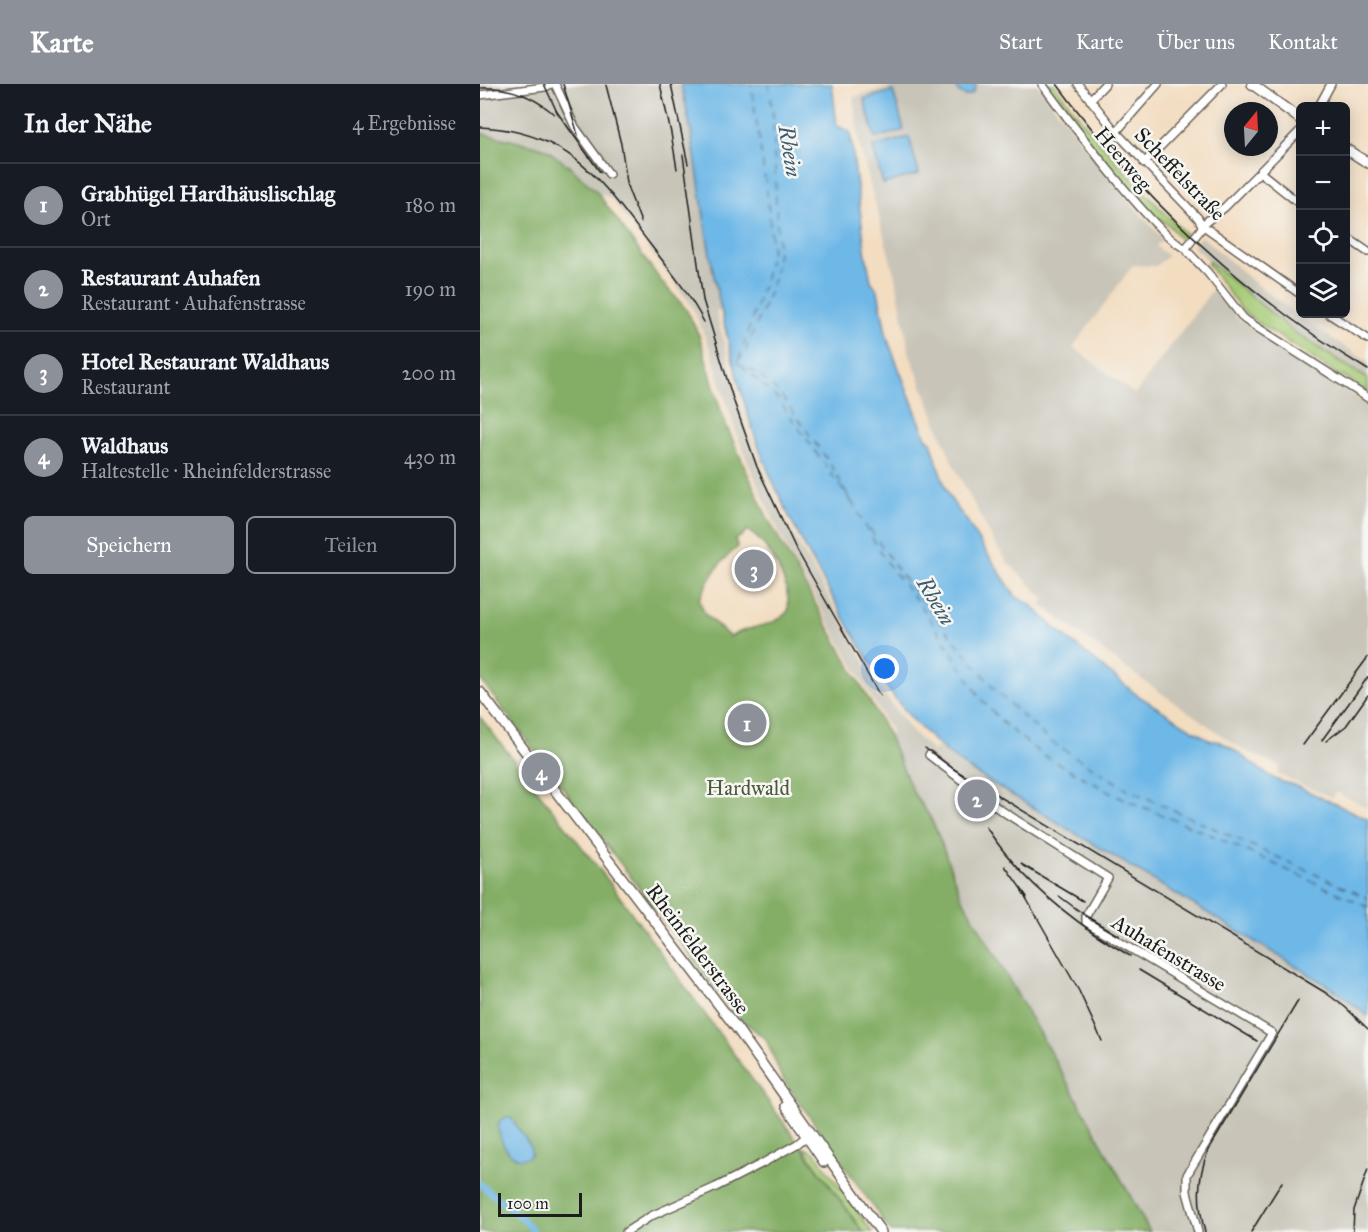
<!DOCTYPE html>
<html lang="de">
<meta charset="utf-8">
<style>
body{margin:0;font-family:"IM FELL Great Primer",serif;background:#242831;color:#f1f3f6}
.controls{position:absolute;right:18px;top:18px;display:grid;overflow:hidden;border-radius:9px;box-shadow:0 3px 15px #0003}
.controls button{width:54px;height:54px;display:grid;place-items:center;padding:0;border:0;border-bottom:2px solid #363941;background:#171b24;color:#f1f3f6;font:30px sans-serif}
.compass{position:absolute;left:744px;top:18px;width:54px;height:54px;border-radius:50%;background:#171b24;box-shadow:0 3px 15px #0003;rotate:18deg}
.scale{position:absolute;left:18px;bottom:15px;width:84px;box-sizing:border-box;padding-left:6px;border:3px solid #1c1c1c;border-top:0;font-size:16px;line-height:21px;white-space:nowrap;color:#1c1c1c;-webkit-text-stroke:4px #f6f6f2;paint-order:stroke}
.you{position:absolute;left:405px;top:585px;width:21px;height:21px;margin:-15px;border:4px solid #fff;border-radius:50%;background:#1a73e8;box-shadow:0 0 0 9px #1a73e833}
.badge{display:grid;place-items:center;width:39px;height:39px;border-radius:50%;background:#8c9099;color:#fff;font-size:20px;font-weight:700}
.pin{position:absolute;translate:-50% -50%;border:3px solid #fff;box-shadow:0 2px 6px #0006}
.list{margin:0;padding:0;list-style:none}
h2{display:flex;justify-content:space-between;align-items:center;height:78px;margin:0;padding:0 24px;font-size:26px}
h2 small{font-size:20px;font-weight:400;color:#9ea1a6}
.list li{display:grid;grid-template-columns:39px 1fr auto;gap:18px;align-items:center;box-sizing:border-box;height:84px;padding:0 24px;border-top:2px solid #363941}
.list b{display:block;font-size:22px;white-space:nowrap}
.list p{margin:0;font-size:20px;white-space:nowrap;color:#9ea1a6}
.list em{font-size:20px;font-style:normal;color:#9ea1a6}
.actions{display:flex;gap:12px;padding:18px 24px}
.actions a{flex:1;padding:14px 0;border:2px solid #8c9099;border-radius:9px;text-align:center;font-size:21px;color:#8c9099}
.actions .main{background:#8c9099;color:#fff}
.icon{flex:none;width:33px;height:33px;fill:none;stroke:currentColor;stroke-width:2;stroke-linecap:round;stroke-linejoin:round}
.map{position:relative;flex:none;width:888px;height:1148px;overflow:hidden}
header{display:flex;align-items:center;gap:36px;box-sizing:border-box;height:84px;padding:0 30px;background:#8c9099;color:#fff}
header strong{font-size:28px}
nav{display:flex;gap:33px;margin-inline-start:auto;font-size:21px}
main{display:flex}
aside{flex:1;background:#171b24}
.map>svg:first-child{display:block}
</style>
<header>
<strong>Karte</strong>
<nav><a>Start</a><a>Karte</a><a>Über uns</a><a>Kontakt</a></nav>
</header>
<main>
<aside>
<h2>In der Nähe<small>4 Ergebnisse</small></h2>
<ul class="list">
<li><span class="badge">1</span><div><b>Grabhügel Hardhäuslischlag</b><p>Ort</p></div><em>180 m</em></li>
<li><span class="badge">2</span><div><b>Restaurant Auhafen</b><p>Restaurant · Auhafenstrasse</p></div><em>190 m</em></li>
<li><span class="badge">3</span><div><b>Hotel Restaurant Waldhaus</b><p>Restaurant</p></div><em>200 m</em></li>
<li><span class="badge">4</span><div><b>Waldhaus</b><p>Haltestelle · Rheinfelderstrasse</p></div><em>430 m</em></li>
</ul>
<div class="actions"><a class="main">Speichern</a><a>Teilen</a></div>
</aside>
<div class="map">
<svg width="888" height="1148" viewBox="0 0 888 1148">
<rect width="100%" height="100%" fill="#f6f6f2"/>
<filter id="ink" filterUnits="userSpaceOnUse"><feTurbulence type="fractalNoise" baseFrequency=".0167" numOctaves="2"/><feDisplacementMap in="SourceGraphic" scale="12" xChannelSelector="R" yChannelSelector="G"/><feConvolveMatrix kernelMatrix="1 2 1 2 8 2 1 2 1" color-interpolation-filters="sRGB"/></filter>
<filter id="wash" filterUnits="userSpaceOnUse"><feTurbulence type="fractalNoise" baseFrequency=".008" numOctaves="4" result="noise"/><feDisplacementMap in="SourceGraphic" scale="24" xChannelSelector="R" yChannelSelector="G"/><feGaussianBlur stdDeviation="1.35" result="paint"/><feColorMatrix in="noise" values="0 0 0 0 0 0 0 0 0 0 0 0 0 0 0 0 0 1.4 0 .05"/><feComposite in="paint" operator="in"/></filter>
<g filter="url(#wash)">
<rect width="100%" height="100%" fill="#f3ddc1"/>
<!-- industrial -->
<path fill="#c8c4b8" d="M0,0H201L215,62L228,158L241,227L236,228L266,343L298,423L399,603L433,649L453,667L458,662L519,703L855,906L888,932V1148H670L627,1069L481,812L475,791L450,733L434,710L408,650L412,649L310,470L289,427L257,352L230,264L211,221L132,115L117,108L90,83L66,65L42,57L0,49Z
M422,0H557L639,106L683,155L676,162L688,172L676,182L653,181L593,263L655,310L735,202L757,234L888,321V724L856,708L853,714L797,690L800,682L763,666L657,592L561,521L565,515L528,479L515,460L472,378L430,271L416,197L380,63L373,13Z
M721,152L775,199L821,234L888,278V295L815,249L752,197L712,162Z"/>
<!-- green -->
<path fill="#a5ca74" stroke="#607348" stroke-width="1.5" d="M564,0H574C614,54 659,105 708,152L705,154H699L690,142L669,127L653,110L592,38Z
M729,177L815,249L888,295V310C879,304 869,292 858,291L771,234L760,224L727,179Z
M323,1063L335,1069L392,1148H383Z"/>
<!-- forest -->
<path fill="#84ae66" stroke="#506541" stroke-width="1.5" fill-rule="evenodd" d="M0,49L53,61L66,65L90,83L117,108L181,197L206,225L219,251L243,334L287,433L408,650L434,710L450,733L458,750L481,812L606,1031L670,1148H411L301,992L286,955L258,933L248,921L0,595ZM267,446C290,460 311,500 308,527C291,546 268,540 250,553L225,530L219,516C231,491 236,481 258,463L255,456L262,452Z
M0,633L127,795L383,1148H0Z"/>
<!-- water -->
<path fill="#6eb8e7" stroke="#456a82" stroke-width="1.5" d="M201,0H352L357,42L370,48L386,172L391,197L398,207L407,254L446,354L451,358C457,376 461,396 470,413C476,426 488,434 493,448L536,513L550,520L576,545L657,611L731,657C752,654 784,699 812,700L888,735V932L855,906L489,685C423,638 398,593 359,525C326,466 292,406 271,341C256,293 244,242 234,192C221,128 217,63 201,0Z
M475,0H496L495,5L492,10L485,12L478,8Z
M413,7L424,46L395,54L384,15Z
M429,53L439,90L403,100L393,63Z
M26,1033L31,1034L51,1063V1071C32,1085 16,1054 19,1038Z"/>
<g fill="none" stroke-linecap="round" stroke-linejoin="round">
<!-- canal -->
<path stroke="#6eb8e7" stroke-width="6" d="M0,1100L44,1136L54,1148"/>
<!-- ferry -->
<path stroke="#3d5a6d" stroke-width="1.5" stroke-dasharray="8 6" stroke-linecap="butt" d="M259,276L284,198L292,163L287,109L271,0
M257,278L264,271L285,220L294,195L298,168L293,32L289,0
M257,279L277,289L300,310L349,378L405,476L447,530L501,615L523,639L561,670L641,714L729,750L888,823
M262,282L298,315L375,423
M390,445L422,492L518,609L570,657L647,705L888,814"/>
</g>
</g>
<g filter="url(#ink)">
<g fill="none" stroke-linecap="round" stroke-linejoin="round">
<defs>
<path id="minor" d="M75,0L95,43L129,90
M562,0C581,26 682,160 706,164
M598,0L636,48L718,134L722,141L820,210
M0,11L65,3L71,0
M610,16L625,0
M839,22L851,0
M636,48L678,0
M664,79L742,0
M780,88L820,120
M866,153L888,168
M706,164L708,168L728,189L764,235L888,314
M706,164L721,145L722,141L745,123L820,47
M849,230L888,255
M449,671L519,725L628,794L606,832V838L792,949L707,1091V1108L718,1148
M146,1148L171,1132L236,1103L281,1080L317,1060L328,1051"/>
<path id="major" d="M772,0L820,35
M866,65L888,79
M0,608L258,946L401,1148
M306,1022L344,1078"/>
</defs>
<!-- minor casing -->
<use href="#minor" stroke="#676056" stroke-width="10"/>
<!-- major casing -->
<use href="#major" stroke="#676056" stroke-width="12"/>
<!-- minor -->
<use href="#minor" stroke="#fff" stroke-width="7"/>
<!-- major -->
<use href="#major" stroke="#fff" stroke-width="9"/>
<!-- rail -->
<path stroke="#1c1c1c" stroke-width="1.5" d="M64,0L77,28L120,88
M83,0L98,51
M180,0L191,49L197,85
M191,0L208,80
M577,0C661,114 766,212 888,286
M126,1L141,60L148,105L161,138
M0,4C28,2 53,12 74,30
M0,43C89,47 120,95 169,159C189,185 209,209 224,238
M203,71L223,216L253,315L277,383L315,463L400,612
M842,656L888,593
M846,657L866,642L888,611
M823,661L888,573
M445,664L472,684L846,909L865,923L888,945
M506,743C542,798 594,839 650,872
M541,780L603,817
M525,782L547,813
M542,807L599,907L622,957
M579,812L606,832L639,852
M659,886L777,957
M725,1148C717,1119 717,1095 728,1067L818,917
M771,1148L802,1098
M873,1148L874,1126L888,1085"/>
</g>
</g>
<g text-anchor="middle" dominant-baseline="central" stroke-width="5" stroke-linejoin="round" paint-order="stroke">
<!-- street labels -->
<g font-size="21" fill="#1c1c1c" stroke="#f6f6f2">
<text transform="translate(643 75) rotate(50)">Heerweg</text>
<text transform="translate(700 90) rotate(46)">Scheffelstraße</text>
<text transform="translate(218 865) rotate(53)">Rheinfelderstrasse</text>
<text transform="translate(689 869) rotate(31)">Auhafenstrasse</text>
</g>
<!-- park labels -->
<g font-size="21" fill="#4c593b" stroke="#f6f6f2">
<text x="268" y="704">Hardwald</text>
</g>
<!-- water labels -->
<g font-size="22" font-style="italic" fill="#3d5a6d" stroke="#f6f6f2">
<text transform="translate(310 67) rotate(81)">Rhein</text>
<text transform="translate(456 517) rotate(59)">Rhein</text>
</g>
</g>
</svg>
<div class="controls">
<button>+</button>
<button>−</button>
<button><svg class="icon" aria-label="locate" viewBox="0 0 24 24"><circle cx="12" cy="12" r="6"/><path d="M12 2v4M12 18v4M2 12h4M18 12h4"/></svg></button>
<button><svg class="icon" aria-label="layers" viewBox="0 0 24 24"><path d="M12 4l9 5-9 5-9-5zM3 14l9 5 9-5"/></svg></button>
</div>
<svg class="compass" viewBox="-18 -18 36 36"><path d="M0-13l5 13h-10z" fill="#e53935"/><path d="M0 13l5-13h-10z" fill="#9ea1a6"/></svg>
<div class="scale">100 m</div>
<div class="you"></div>
<div class="pin badge" style="left:267px;top:639px">1</div>
<div class="pin badge" style="left:497px;top:715px">2</div>
<div class="pin badge" style="left:274px;top:485px">3</div>
<div class="pin badge" style="left:61px;top:688px">4</div>
</div>
</main>
